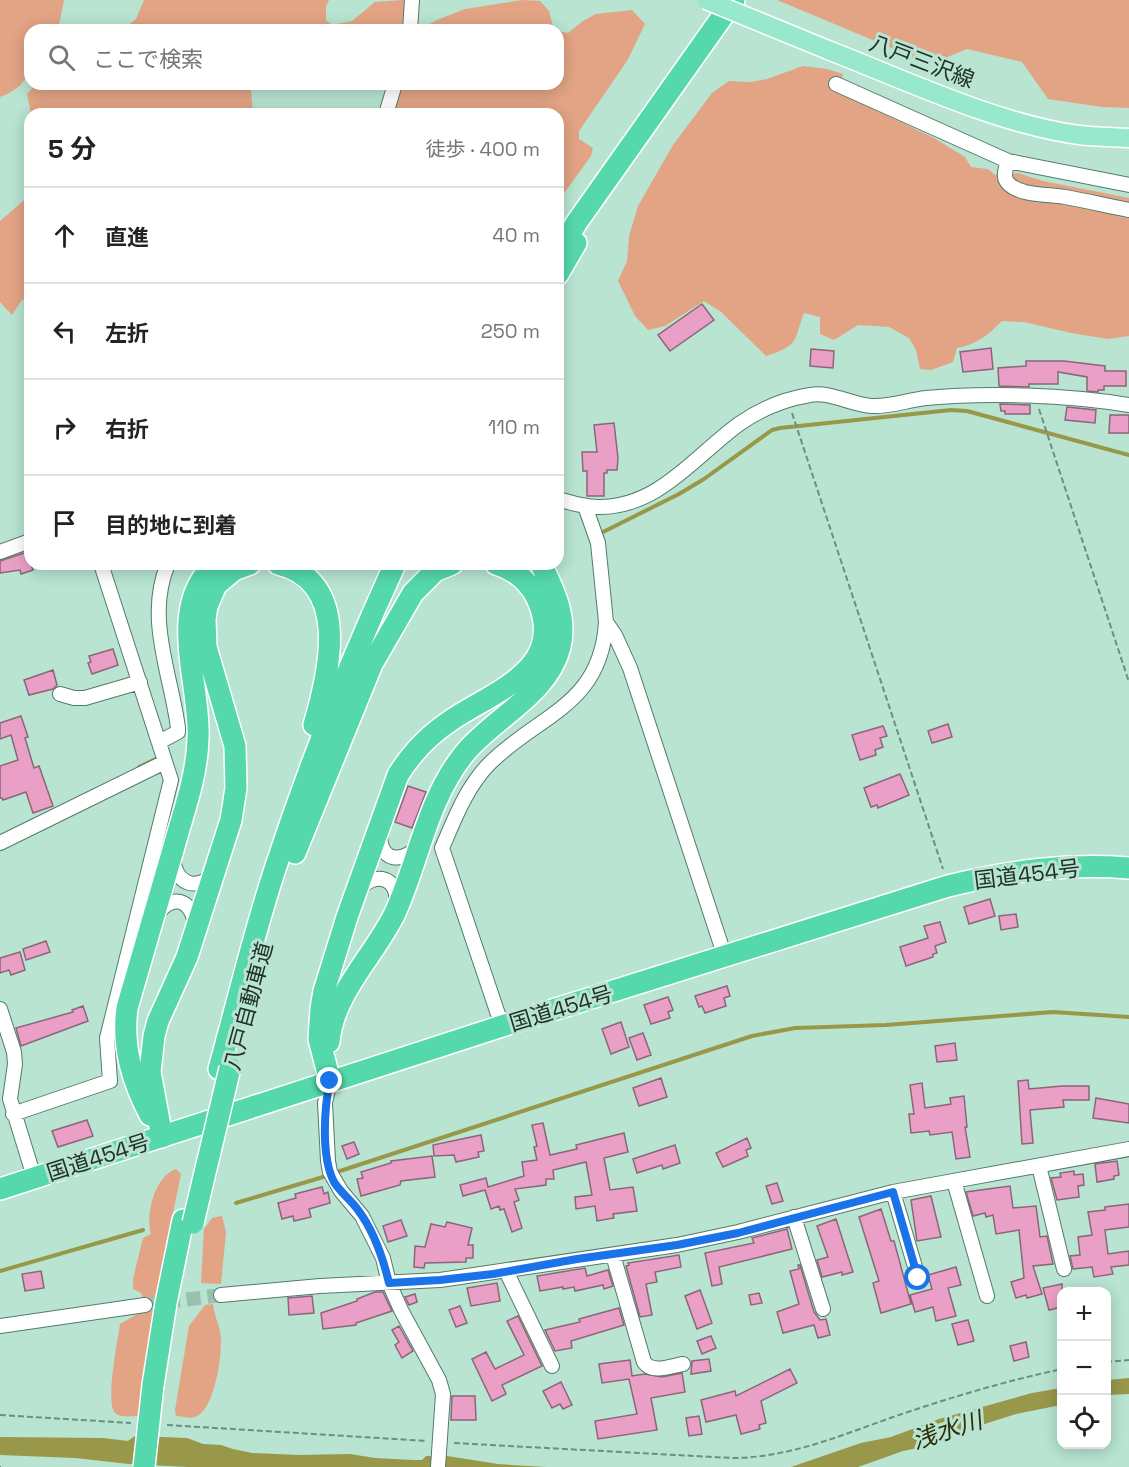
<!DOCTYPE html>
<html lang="ja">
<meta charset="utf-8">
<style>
body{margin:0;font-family:"Space Grotesk","Noto Sans JP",sans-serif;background:#f2f2f2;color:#222}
.controls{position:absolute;right:18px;bottom:18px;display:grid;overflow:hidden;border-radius:12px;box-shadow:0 3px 15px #0003}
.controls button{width:54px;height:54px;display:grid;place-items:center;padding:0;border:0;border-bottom:2px solid #e0e0e0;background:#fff;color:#222;font:30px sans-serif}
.stop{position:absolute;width:18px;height:18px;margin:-14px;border:4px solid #1a73e8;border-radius:50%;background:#fff}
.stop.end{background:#1a73e8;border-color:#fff;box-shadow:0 2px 6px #0008}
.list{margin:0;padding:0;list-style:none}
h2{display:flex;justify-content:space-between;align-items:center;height:78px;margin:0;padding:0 24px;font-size:26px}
h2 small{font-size:20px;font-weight:400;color:#767676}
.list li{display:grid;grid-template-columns:39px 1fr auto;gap:18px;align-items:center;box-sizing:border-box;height:96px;padding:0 24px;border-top:2px solid #e0e0e0}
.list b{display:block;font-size:22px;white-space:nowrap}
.list em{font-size:20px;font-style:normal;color:#767676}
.icon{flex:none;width:33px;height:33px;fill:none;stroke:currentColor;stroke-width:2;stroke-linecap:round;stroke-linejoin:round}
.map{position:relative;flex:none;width:1129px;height:1467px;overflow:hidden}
.search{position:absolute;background:#fff;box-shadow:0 3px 15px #0003;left:24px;top:24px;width:540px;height:66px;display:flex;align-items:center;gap:15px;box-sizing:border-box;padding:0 21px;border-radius:18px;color:#767676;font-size:22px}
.panel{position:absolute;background:#fff;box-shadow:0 3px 15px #0003;left:24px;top:108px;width:540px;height:462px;border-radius:18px}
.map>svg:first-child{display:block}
</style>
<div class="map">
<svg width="1129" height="1467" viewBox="0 0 1129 1467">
<rect width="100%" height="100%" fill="#b8e4d1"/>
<!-- green -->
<path fill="#e2a484" d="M0,0H64L58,30H30C30,63 36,83 0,97Z
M144,0H329L326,6V20L332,25L352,21L375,2L403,0L406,2L404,30H122L136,19Z
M522,0L540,1L549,11L554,30H419L437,20L465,9Z
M777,0H1129V108L1102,107L1048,99L1022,62L967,49L930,64Z
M632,10L645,24L627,61L579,131V139L593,148L591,156L565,192L558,193V114H393L402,84H558V31L568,33L583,21L596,14Z
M803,66L827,69L843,74L838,92L934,138L965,157L971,167L988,169L995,175L1018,173L1043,181L1129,198V336L1108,339L1071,333L1024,322L1002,321C988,335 976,345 957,348L953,362L931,370L920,369L916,350L909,338L889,327L858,325L834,340L820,334V317L804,313C793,343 799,345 766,356L720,311L704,301L665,326L648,330L635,316L618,281L627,261L629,236L638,206L673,145L712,93L729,81L751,82L767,79Z
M36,84H258L251,89L253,114H31L27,94Z
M30,195V298L22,300L12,315L0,302V221Z
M176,1169L181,1174L159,1282L138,1416C132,1416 120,1418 115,1413C105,1401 118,1340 120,1324L141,1312L144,1300L141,1293L133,1289V1279L143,1238L151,1234C145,1214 155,1176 176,1169Z
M222,1216L226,1232L221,1284L201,1283L204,1229L212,1218Z
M213,1304C214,1314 218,1322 220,1331C224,1349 215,1411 195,1417C190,1419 181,1416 176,1416L175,1410L189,1326L205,1305Z"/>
<!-- water -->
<path fill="#98974a" d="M1129,1378V1394L1107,1395V1380Z
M1061,1388V1405L1016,1414L947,1436L923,1447L903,1451L858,1467H791L861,1443L891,1437L939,1419L1032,1393Z
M135,1436L187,1438L203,1444L221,1445L233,1449L252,1453L298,1455L350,1454L375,1458L413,1460H422L426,1456H447L498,1464L546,1467H188L129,1464L75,1458L0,1455V1437L103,1438L128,1441Z"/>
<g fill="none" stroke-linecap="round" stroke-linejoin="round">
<!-- stream -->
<path stroke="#98974a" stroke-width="4" d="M599,534L679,494L704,479L772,430L780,428L951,410L967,411L1129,455
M139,767L158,758
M337,1172L752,1036L795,1028L886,1025L1053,1012L1129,1017
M236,1203L323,1177
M0,1271L143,1230"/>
</g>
<!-- building -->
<path fill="#eaa0c6" stroke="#8a6678" stroke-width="1.5" d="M702,304L714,320L670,351L658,335Z
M991,348L993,369L963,372L960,352Z
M811,349L834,351L833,368L810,366Z
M1026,361H1064L1105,366V371H1126V386H1104V390H1098V392L1087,391V377L1058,372V384H1029V387L999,386L998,368L1026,366Z
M1000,404L1030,405V414H1005V411H1001Z
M1067,407L1096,410L1095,423L1065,420Z
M1110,415H1129V433H1109Z
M614,423L618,458L617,470H607V473H604V496H587V471H583L582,452H597L594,425Z
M27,552L33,570L21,574L20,570L0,573V561Z
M113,649L118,665L92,674L88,663L91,662L89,656Z
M53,670L57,685L53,689L29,695L24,680Z
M21,716L28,737L25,738L34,768L39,766L53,806L33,813L26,792L3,800L2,798H0V766L18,760L11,735L0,739V723Z
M948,724L952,737L932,743L928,731Z
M883,726L887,736L880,738L883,747L875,750L876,755L860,760L852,735Z
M900,774L909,795L878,808L877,805L871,807L864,788Z
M408,786L426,792L412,828L395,822Z
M990,899L995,916L969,924L964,907Z
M1016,914L1018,927L1001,930L999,916Z
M940,922L946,942L935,946L937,953L933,954V957L906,966L900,947L928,938L924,926Z
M46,941L50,952L26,960L23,949Z
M20,952L25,970L11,975L9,970L0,973V958Z
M727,986L730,996L724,998L726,1006L705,1013L702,1006L699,1007L695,996Z
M668,997L673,1010L668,1012L670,1018L651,1024L644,1005Z
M83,1006L88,1021L21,1046L16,1028L73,1012L72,1010Z
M621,1022L629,1047L611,1054L602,1029Z
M643,1033L651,1055L637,1060L629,1038Z
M955,1043L957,1060L937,1062L935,1046Z
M661,1078L667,1097L639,1106L633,1088Z
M1028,1080L1029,1089L1062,1086H1089V1100H1063L1064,1107L1030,1110L1033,1143L1022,1144L1018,1081Z
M922,1083L925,1108L951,1104L950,1098L964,1096L967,1127H965L970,1157L956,1159L952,1132L930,1135L929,1131L911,1133L909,1114H914L910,1085Z
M1096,1098L1129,1104V1123L1093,1118Z
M87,1120L93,1136L58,1147L52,1131Z
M543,1123L550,1155L577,1149L576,1145L624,1133L628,1152L604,1158L610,1190L633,1187L637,1211L613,1214L614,1218L597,1221L595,1206L576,1209L575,1197L592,1195L586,1162L553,1170L554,1179H546V1185L515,1189L519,1200L514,1202L522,1228L512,1232L504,1209L500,1210L499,1206L491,1209L485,1190L463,1196L460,1185L486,1178L488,1187L524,1176L522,1162L537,1160L534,1147L537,1146L532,1125Z
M481,1135L484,1151L478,1152L479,1157L456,1162L454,1155L434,1156L433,1145Z
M747,1138L751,1148L746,1150L748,1156L723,1167L716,1153Z
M354,1142L359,1154L347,1159L342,1146Z
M675,1145L680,1163L663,1169L662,1165L637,1173L633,1159Z
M432,1156L435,1177L401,1181L400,1185L361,1196L357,1179L363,1178L361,1172L391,1163V1161Z
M1117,1161L1119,1175L1114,1176V1179L1097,1182L1095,1164Z
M1074,1171V1175L1083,1174L1084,1185L1078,1186L1079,1197L1057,1200L1051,1178L1061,1177L1060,1173Z
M777,1183L783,1201L772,1204L766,1186Z
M1010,1186L1013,1208L1036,1206L1040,1237L1047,1236L1053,1264L1033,1266L1042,1294L1027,1298L1026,1295L1016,1298L1011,1282L1024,1278L1019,1230L996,1234L993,1215L986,1217L985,1213L973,1216L966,1192Z
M322,1187L324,1194L328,1192L330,1203L309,1209L311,1217L294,1221L293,1216L282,1219L278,1203L296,1198L295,1194Z
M931,1196L941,1237L917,1241L911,1200Z
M1129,1204V1227L1105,1230L1108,1254L1129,1251V1265L1111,1267L1113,1274L1094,1277L1092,1267L1073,1269L1070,1256L1080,1255L1078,1237L1092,1235L1088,1212L1105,1210V1207Z
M881,1209L891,1241H894L911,1304L881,1313L873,1283L879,1281L859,1217Z
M836,1219L853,1272L842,1275V1272L822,1277L817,1260L828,1257L817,1226Z
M401,1220L407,1236L388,1242L383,1226Z
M447,1222L472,1228L468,1245H473V1258H466V1262L425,1263L424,1268L414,1267L415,1246L425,1247L431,1224L445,1227Z
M787,1229L792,1249L719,1267L722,1284L712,1286L705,1253L754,1243L752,1238Z
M679,1255L681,1267L655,1272L657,1282L646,1284L652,1315L640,1317L626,1266L629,1265L628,1263Z
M798,1265H800L814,1312L820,1320L826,1319L830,1335L818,1338L814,1325L783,1333L777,1312L799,1304L790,1271L799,1269Z
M956,1267L961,1285L948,1288L956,1316L936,1321L933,1307L915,1312L910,1295L932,1289L928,1275Z
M585,1268L587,1276L608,1270L613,1286L604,1289L603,1285L575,1291L574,1287L563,1289V1287L540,1291L537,1276Z
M41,1271L44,1288L25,1291L22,1274Z
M497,1283L500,1301L471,1306L467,1288Z
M1062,1284V1307L1049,1310L1043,1288Z
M700,1290L712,1323L697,1329L685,1296Z
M375,1292H383L392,1311L356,1323V1325L323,1329L321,1313L357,1301V1299Z
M759,1293L762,1303L751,1305L749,1295Z
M415,1294L417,1302L409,1305L405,1297Z
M312,1296L314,1313L289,1315L288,1298Z
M460,1306L467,1323L456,1327L449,1310Z
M619,1308L624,1325L571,1341L572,1348L555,1351L545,1330L580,1322L579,1319Z
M518,1316L542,1366L502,1385L506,1394L492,1401L472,1359L486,1352L495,1369L524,1355L507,1321Z
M968,1320L974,1341L958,1345L952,1324Z
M399,1326L413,1351L402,1358L395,1345L399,1342L392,1330Z
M711,1336L716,1348L702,1354L697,1341Z
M1026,1342L1029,1357L1014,1361L1010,1346Z
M709,1359L711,1371L691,1374L692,1361Z
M630,1360L632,1376L645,1374L662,1377L682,1373L685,1392L651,1398L657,1430L598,1439L595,1421L637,1414L629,1379L602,1383L599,1364Z
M790,1369L797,1383L761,1401L766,1423L759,1425L760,1429L741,1434L736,1415L706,1422L701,1400L735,1391L736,1396Z
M561,1382L572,1405L563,1409L560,1404L552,1408L543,1391Z
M452,1396H475L476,1420H451Z
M699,1416L702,1434L689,1436L686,1418Z"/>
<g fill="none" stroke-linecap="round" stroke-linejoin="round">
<!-- minor-tunnel -->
<path stroke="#9ac0b0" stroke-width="14" stroke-dasharray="14 7" stroke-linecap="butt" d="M145,1305L221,1295"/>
<defs>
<path id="minor" d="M410,30L412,0
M836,84L1008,161L1129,185
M386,114L395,84
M1008,161C1006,168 1002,177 1008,183C1019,196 1049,194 1065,197C1087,201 1108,206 1129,210
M558,499C571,503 584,507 598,507C658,508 695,456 739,424C759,410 785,399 810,395C830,391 852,405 872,406C890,407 908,400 926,398C988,392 1067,395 1129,405
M585,506L598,543L606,622L615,635L630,668L725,957
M0,552L30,541
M60,694L74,698H85L140,682
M159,742L178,732V728C171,674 145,617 168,564
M380,833C380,863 401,863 419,846
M0,843L165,762
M173,857C175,883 195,893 214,873
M358,891C374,870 400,877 396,905
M156,917C169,893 193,897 195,927
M0,1009L14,1052L15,1064L10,1099L34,1177
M502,1026L442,848C455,818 466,788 489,764C539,714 601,706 606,622
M330,1081L325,1103L328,1161L330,1172L341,1191L362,1216L383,1258L389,1283L401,1310L439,1380L443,1394L438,1467
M13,1114L110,1081L107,1038L171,780L101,564
M1039,1166L1064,1269
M954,1181L987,1296
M893,1192L918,1277
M794,1217L823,1309
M613,1255L644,1362C652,1374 671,1366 683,1364
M506,1271L552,1366
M221,1295L320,1286L440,1280L677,1245L738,1232L893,1192L1129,1149
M0,1326L145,1305"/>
<path id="major" d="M828,50C905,80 997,124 1079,135C1095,137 1112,137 1129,138"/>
<path id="highway" d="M558,254L577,222L734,0
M558,274L576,243
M278,564C352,581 329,674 314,725
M295,853L372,664L413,593L435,571L452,564
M329,1042C333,993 375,955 395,913C419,860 427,800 464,754C493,718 548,695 560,647C567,617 554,590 541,564
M219,1069C238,1001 254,932 276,866C310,763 350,662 395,564
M330,1081L319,1039L321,1009L324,991L347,917L398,775C412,752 430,734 453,719C495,691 565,669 539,603C532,584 516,570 496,564
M150,1115C132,1080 122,1047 127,1008C142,955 158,903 173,850C183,813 197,777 198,739C201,683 166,608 215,564
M162,1137L150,1072L154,1036L158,1021L187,957L231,820L236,788L235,746L206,647L205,619L207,606L216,585L234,570L250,564
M0,1189L502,1026L948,886C1009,871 1067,863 1129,868
M153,1385L166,1303L183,1220"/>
</defs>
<!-- minor casing -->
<use href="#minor" stroke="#527b6b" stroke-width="16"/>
<!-- major casing -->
<use href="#major" stroke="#fff" stroke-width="21"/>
<!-- highway casing -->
<use href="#highway" stroke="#fff" stroke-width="24"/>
<!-- path -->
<path stroke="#6f8e80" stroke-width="2" stroke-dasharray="6 3" stroke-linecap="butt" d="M1039,409L1129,682
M792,413L943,869
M1106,1362L1129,1360
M0,1415L131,1423
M167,1425L427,1441
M454,1443L732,1458C790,1458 844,1434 899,1415C952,1397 1006,1381 1062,1369
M0,1467H1"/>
<!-- minor -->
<use href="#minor" stroke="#fff" stroke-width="14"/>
<!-- major -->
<use href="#major" stroke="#98e8cd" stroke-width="18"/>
<!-- highway -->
<use href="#highway" stroke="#54d8ac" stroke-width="21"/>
<defs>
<path id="major-bridge" d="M706,0L828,50"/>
<path id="highway-bridge" d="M193,1223L230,1068
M144,1467L153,1385"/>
</defs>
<!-- major-bridge casing -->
<use href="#major-bridge" stroke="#fff" stroke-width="21" stroke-linecap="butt"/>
<!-- highway-bridge casing -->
<use href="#highway-bridge" stroke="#fff" stroke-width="24" stroke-linecap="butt"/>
<!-- major-bridge -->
<use href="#major-bridge" stroke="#98e8cd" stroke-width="18"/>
<!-- highway-bridge -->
<use href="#highway-bridge" stroke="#54d8ac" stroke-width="21"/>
</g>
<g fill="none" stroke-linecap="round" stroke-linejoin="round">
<!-- route -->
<path stroke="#1a73e8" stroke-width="8" d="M330,1081C324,1108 321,1157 334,1182C341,1193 351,1200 358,1210C374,1231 383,1258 389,1283L440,1280L493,1274L577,1259L677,1245L738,1233L893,1192L918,1278"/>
</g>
<g text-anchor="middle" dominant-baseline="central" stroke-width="6" stroke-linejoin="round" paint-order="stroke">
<!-- street labels -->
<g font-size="22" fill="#21322b" stroke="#b8e4d1">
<text transform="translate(922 61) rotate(21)">八戸三沢線</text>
<text transform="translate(1027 874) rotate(-7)">国道454号</text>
<text transform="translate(248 1006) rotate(-75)">八戸自動車道</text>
<text transform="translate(561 1008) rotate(-17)">国道454号</text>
<text transform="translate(98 1157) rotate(-18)">国道454号</text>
</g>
<!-- water labels -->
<g font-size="24" font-style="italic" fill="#2e2d0b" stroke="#b8e4d1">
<text transform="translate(947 1430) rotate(-18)">浅水川</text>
</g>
</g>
</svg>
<div class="controls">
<button>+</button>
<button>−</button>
<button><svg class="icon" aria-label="locate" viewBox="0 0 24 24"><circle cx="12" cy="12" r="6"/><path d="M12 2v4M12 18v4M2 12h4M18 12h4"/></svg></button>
</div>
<div class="stop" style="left:918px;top:1278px"></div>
<div class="stop end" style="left:330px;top:1081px"></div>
<div class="search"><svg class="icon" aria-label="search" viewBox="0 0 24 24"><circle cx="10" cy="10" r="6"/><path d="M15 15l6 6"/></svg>ここで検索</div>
<section class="panel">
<h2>5 分<small>徒歩 · 400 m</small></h2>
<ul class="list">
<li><svg class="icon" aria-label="ahead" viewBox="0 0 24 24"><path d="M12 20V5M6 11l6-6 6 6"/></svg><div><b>直進</b></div><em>40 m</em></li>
<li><svg class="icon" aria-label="left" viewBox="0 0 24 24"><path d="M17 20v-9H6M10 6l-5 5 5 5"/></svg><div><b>左折</b></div><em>250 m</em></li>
<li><svg class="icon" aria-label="right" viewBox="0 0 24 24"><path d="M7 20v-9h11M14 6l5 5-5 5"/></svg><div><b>右折</b></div><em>110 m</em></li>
<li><svg class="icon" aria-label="arrive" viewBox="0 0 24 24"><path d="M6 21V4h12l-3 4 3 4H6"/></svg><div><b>目的地に到着</b></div></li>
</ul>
</section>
</div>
